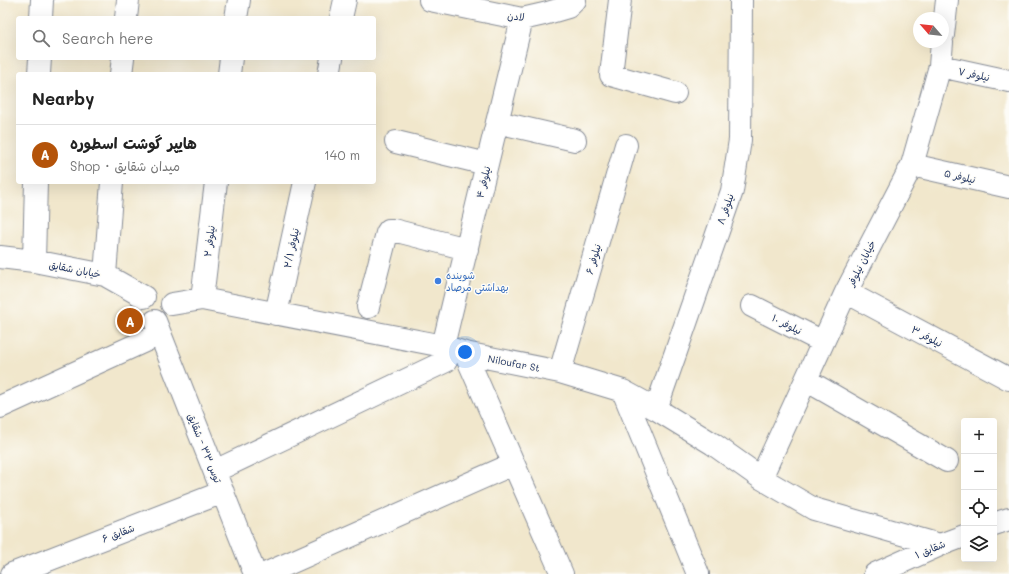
<!DOCTYPE html>
<meta charset="utf-8">
<style>
body{margin:0;font-family:Mali,"Playpen Sans Arabic",sans-serif;background:#f6f6f6;color:#222}
.controls{position:absolute;right:12px;bottom:12px;display:grid;overflow:hidden;border-radius:4px;box-shadow:0 4px 16px #0002}
.controls button{width:36px;height:36px;display:grid;place-items:center;padding:0;border:0;border-bottom:1px solid #e0e0e0;background:#fff;color:#222;font:20px sans-serif}
.compass{position:absolute;left:913px;top:12px;width:36px;height:36px;border-radius:50%;background:#fff;box-shadow:0 4px 16px #0002;rotate:298deg}
.you{position:absolute;left:465px;top:352px;width:14px;height:14px;margin:-10px;border:3px solid #fff;border-radius:50%;background:#1a73e8;box-shadow:0 0 0 6px #1a73e833}
.badge{display:grid;place-items:center;width:26px;height:26px;border-radius:50%;background:#b45309;color:#fff;font-size:13px;font-weight:700}
.pin{position:absolute;translate:-50% -50%;border:2px solid #fff;box-shadow:0 1px 4px #0006}
.list{margin:0;padding:0;list-style:none}
h2{display:flex;justify-content:space-between;align-items:center;height:52px;margin:0;padding:0 16px;font-size:17px}
h2 small{font-size:13px;font-weight:400;color:#767676}
.list li{display:grid;grid-template-columns:26px 1fr auto;gap:12px;align-items:center;box-sizing:border-box;height:60px;padding:0 16px;border-top:1px solid #e0e0e0}
.list b{display:block;font-size:15px;white-space:nowrap}
.list p{margin:0;font-size:13px;white-space:nowrap;color:#767676}
.list em{font-size:13px;font-style:normal;color:#767676}
.icon{flex:none;width:22px;height:22px;fill:none;stroke:currentColor;stroke-width:2;stroke-linecap:round;stroke-linejoin:round}
.map{position:relative;flex:none;width:1009px;height:574px;overflow:hidden}
.search{position:absolute;background:#fff;box-shadow:0 4px 16px #0002;left:16px;top:16px;width:360px;height:44px;display:flex;align-items:center;gap:10px;box-sizing:border-box;padding:0 14px;border-radius:4px;color:#767676;font-size:15px}
.panel{position:absolute;background:#fff;box-shadow:0 4px 16px #0002;left:16px;top:72px;width:360px;height:112px;border-radius:4px}
.map>svg:first-child{display:block}
</style>
<div class="map">
<svg width="1009" height="574" viewBox="0 0 1009 574">
<rect width="100%" height="100%" fill="#fdfcf7"/>
<filter id="ink" filterUnits="userSpaceOnUse"><feTurbulence type="fractalNoise" baseFrequency=".025" numOctaves="2"/><feDisplacementMap in="SourceGraphic" scale="8" xChannelSelector="R" yChannelSelector="G"/><feConvolveMatrix kernelMatrix="1 2 1 2 8 2 1 2 1" color-interpolation-filters="sRGB"/></filter>
<filter id="wash" filterUnits="userSpaceOnUse"><feTurbulence type="fractalNoise" baseFrequency=".012" numOctaves="4" result="noise"/><feDisplacementMap in="SourceGraphic" scale="16" xChannelSelector="R" yChannelSelector="G"/><feGaussianBlur stdDeviation="0.9" result="paint"/><feColorMatrix in="noise" values="0 0 0 0 0 0 0 0 0 0 0 0 0 0 0 0 0 1.4 0 .05"/><feComposite in="paint" operator="in"/></filter>
<g filter="url(#wash)">
<rect width="100%" height="100%" fill="#f1e7cc"/>
</g>
<g filter="url(#ink)">
<g fill="none" stroke-linecap="round" stroke-linejoin="round">
<defs>
<path id="minor" d="M430,0L522,19L544,14L568,7L575,0
M620,0L611,75L675,93
M41,18L42,0
M126,18L128,0
M236,18L239,0
M341,18L345,0
M943,35L947,0
M940,66L1009,81
M39,74L40,58
M121,74L123,58
M229,74L231,58
M329,74L332,58
M497,122L575,140
M396,142L487,164
M912,165L1009,187
M0,257L34,261L105,275L144,297
M34,261L36,182
M105,275L112,182
M846,292L1009,379
M202,299L216,182
M172,304L202,299L443,346L465,353L560,372L623,391L656,409L713,444L761,478L814,509L940,545
M752,306L823,342
M368,307L387,233L389,230H393L467,249
M276,314L305,182
M155,321L255,574
M443,346L522,19
M465,353L562,574
M560,372L626,145
M806,380L947,461
M623,391L698,574
M0,407L160,334
M656,409L732,191L740,140L741,0
M215,471L446,361L451,348
M761,478L846,292L912,165L940,66L942,42
M994,524L1009,519
M12,574L223,492
M265,574L513,464
M875,574L940,545L964,536"/>
</defs>
<!-- minor casing -->
<use href="#minor" stroke="#868b95" stroke-width="24"/>
<!-- minor -->
<use href="#minor" stroke="#fff" stroke-width="22"/>
</g>
</g>
<!-- markers -->
<circle fill="#3f7fe0" stroke="#fdfcf7" stroke-width="1.5" cx="438" cy="281" r="4"/>
<g text-anchor="middle" dominant-baseline="central" stroke-width="3" stroke-linejoin="round" paint-order="stroke">
<!-- street labels -->
<g font-size="10" fill="#1b2f5e" stroke="#fdfcf7">
<text transform="translate(516 16) rotate(5)">لادن</text>
<text transform="translate(974 74) rotate(12)">نیلوفر ۷</text>
<text transform="translate(960 176) rotate(13)">نیلوفر ۵</text>
<text transform="translate(483 182) rotate(-76)">نیلوفر ۴</text>
<text transform="translate(725 209) rotate(-71)">نیلوفر ۸</text>
<text transform="translate(209 241) rotate(-83)">نیلوفر ۲</text>
<text transform="translate(291 248) rotate(-78)">نیلوفر ۲/۱</text>
<text transform="translate(593 259) rotate(-74)">نیلوفر ۶</text>
<text transform="translate(861 263) rotate(-63)">خیابان نیلوفر</text>
<text transform="translate(75 269) rotate(11)">خیابان شقایق</text>
<text transform="translate(787 324) rotate(27)">نیلوفر ۱۰</text>
<text transform="translate(927 336) rotate(28)">نیلوفر ۳</text>
<text transform="translate(514 363) rotate(11)">Niloufar St</text>
<text transform="translate(205 448) rotate(68)">توس ۳۳ - شقایق</text>
<text transform="translate(118 533) rotate(-21)">شقایق ۶</text>
<text transform="translate(930 549) rotate(-23)">شقایق ۱</text>
</g>
<!-- shop labels -->
<g font-size="10" fill="#366cbe" stroke="#fdfcf7" text-anchor="start">
<text x="446" y="275">شوینده<tspan x="446" dy="12">بهداشتی مرصاد</tspan></text>
</g>
</g>
</svg>
<div class="controls">
<button>+</button>
<button>−</button>
<button><svg class="icon" aria-label="locate" viewBox="0 0 24 24"><circle cx="12" cy="12" r="6"/><path d="M12 2v4M12 18v4M2 12h4M18 12h4"/></svg></button>
<button><svg class="icon" aria-label="layers" viewBox="0 0 24 24"><path d="M12 4l9 5-9 5-9-5zM3 14l9 5 9-5"/></svg></button>
</div>
<svg class="compass" viewBox="-18 -18 36 36"><path d="M0-13l5 13h-10z" fill="#e53935"/><path d="M0 13l5-13h-10z" fill="#767676"/></svg>
<div class="you"></div>
<div class="pin badge" style="left:130px;top:321px">A</div>
<div class="search"><svg class="icon" aria-label="search" viewBox="0 0 24 24"><circle cx="10" cy="10" r="6"/><path d="M15 15l6 6"/></svg>Search here</div>
<section class="panel">
<h2>Nearby<small></small></h2>
<ul class="list">
<li><span class="badge">A</span><div><b>هایپر گوشت اسطوره</b><p>Shop · میدان شقایق</p></div><em>140 m</em></li>
</ul>
</section>
</div>
